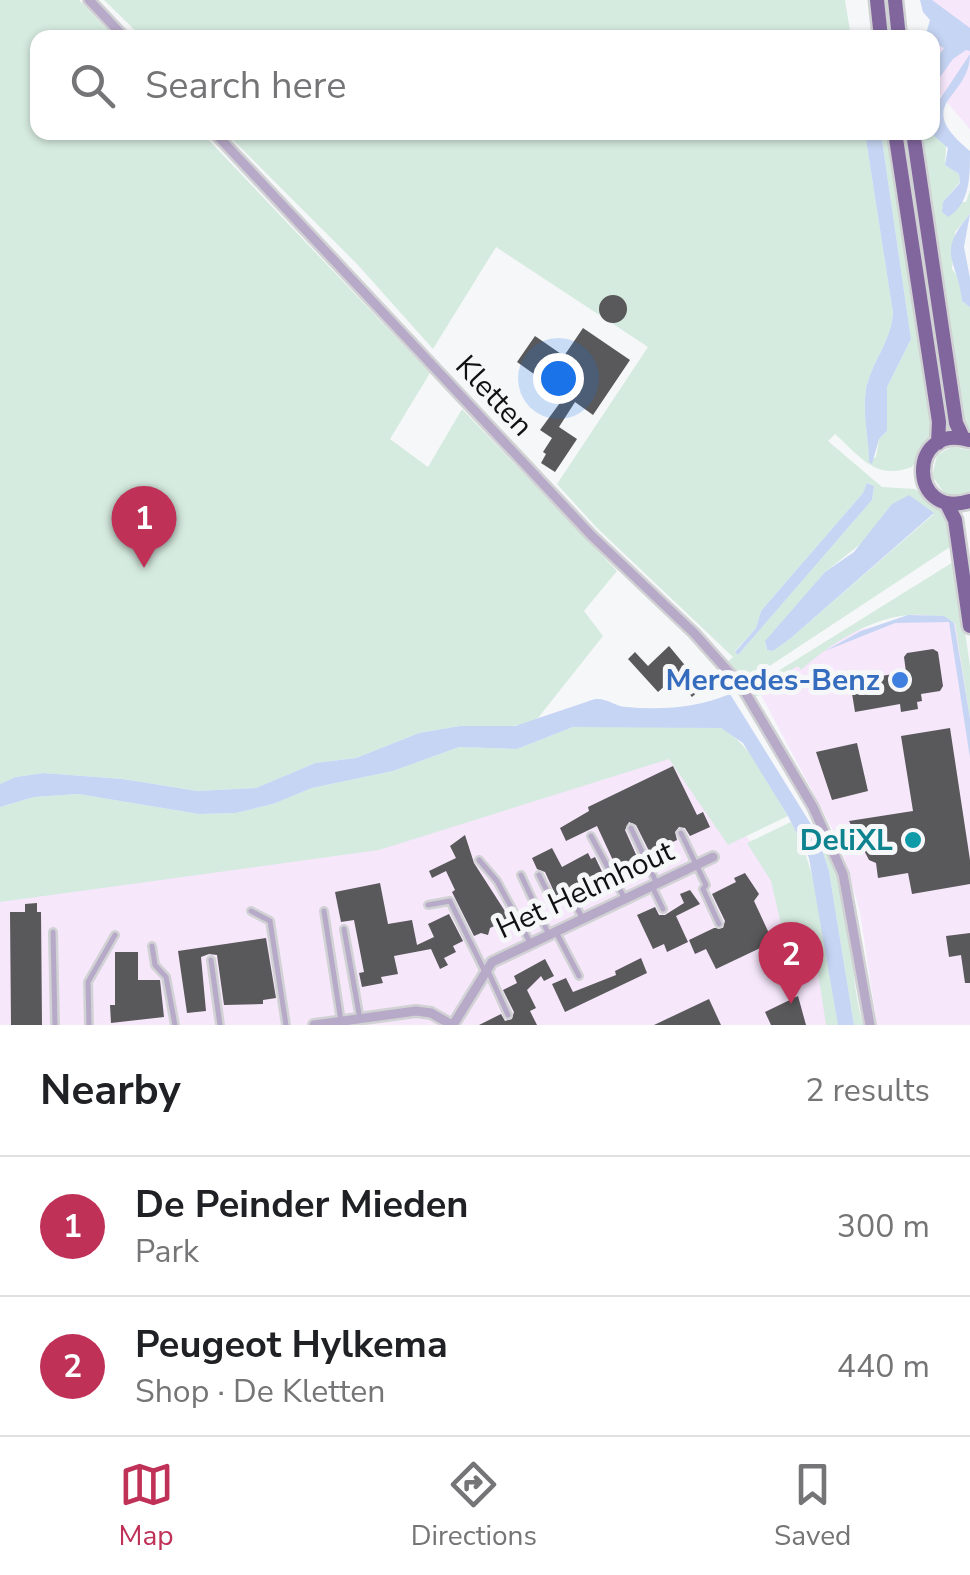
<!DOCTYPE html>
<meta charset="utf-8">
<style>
body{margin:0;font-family:"Nunito Sans",sans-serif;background:#f2f2f2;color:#202124}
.you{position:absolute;left:558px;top:378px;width:35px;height:35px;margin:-25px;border:8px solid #fff;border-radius:50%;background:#1a73e8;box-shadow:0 0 0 15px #1a73e833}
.badge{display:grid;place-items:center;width:65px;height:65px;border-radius:50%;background:#c03158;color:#fff;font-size:32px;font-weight:700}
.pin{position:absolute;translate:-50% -82px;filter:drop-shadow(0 2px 5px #0008)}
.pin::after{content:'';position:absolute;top:52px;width:35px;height:30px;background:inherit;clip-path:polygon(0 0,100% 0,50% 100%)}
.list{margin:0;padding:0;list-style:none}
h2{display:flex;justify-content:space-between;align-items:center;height:130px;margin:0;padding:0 40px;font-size:42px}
h2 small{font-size:32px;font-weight:400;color:#757577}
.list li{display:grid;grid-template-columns:65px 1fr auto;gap:30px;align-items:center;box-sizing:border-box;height:140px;padding:0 40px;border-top:2px solid #e0e0e0}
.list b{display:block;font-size:38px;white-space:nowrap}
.list p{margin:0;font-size:32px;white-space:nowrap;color:#757577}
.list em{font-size:32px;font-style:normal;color:#757577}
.icon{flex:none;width:55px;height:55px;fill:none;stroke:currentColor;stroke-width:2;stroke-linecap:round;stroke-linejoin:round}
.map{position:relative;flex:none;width:970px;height:1025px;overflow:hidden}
.search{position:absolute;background:#fff;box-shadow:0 2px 8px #0004;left:30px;right:30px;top:30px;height:110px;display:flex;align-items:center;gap:25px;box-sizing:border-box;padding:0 35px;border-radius:20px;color:#757577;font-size:38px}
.sheet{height:410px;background:#fff}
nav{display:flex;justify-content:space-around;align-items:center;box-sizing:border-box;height:140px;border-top:2px solid #e0e0e0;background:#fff;font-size:28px;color:#757577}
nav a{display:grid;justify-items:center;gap:5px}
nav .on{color:#c03158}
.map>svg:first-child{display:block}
</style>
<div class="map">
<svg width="970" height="1025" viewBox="0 0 970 1025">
<rect width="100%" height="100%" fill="#f6f7f9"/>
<!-- industrial -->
<path fill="#f6e7fb" d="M929,0H970V129L933,86Z
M957,604L970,704V1025H877L860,912L840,843L759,691L775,675L842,635Z
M676,749L781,879L824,922L841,1025H0V889Z"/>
<!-- green -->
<path fill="#d6ebe0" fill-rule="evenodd" d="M0,0H79L114,37L38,38V132L202,133L430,373L390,439L428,467L462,409L617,571L584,611L603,636L538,718L525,724L499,728L460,726L419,733L356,758L315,763L256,788L197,791L123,779L43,773L16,777L0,784Z
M104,0H845L851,37H142Z
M226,133H865L893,313C891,342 872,361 866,389C862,412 869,437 869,461L876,457L879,439L887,431V387L911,339L881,133H889L934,431L912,467C875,481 860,456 835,434L828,441L882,487L915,489L945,512L956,543L747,681H743L726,663L733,657L597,528L557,484L648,347L496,247L433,349L357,264ZM867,483L874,486L872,500L738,655L735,651L756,628L761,611L863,493ZM892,504L934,514L791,638L773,651L767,650L765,644L825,572L867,539Z
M900,133H908L952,428L945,429Z
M919,133H931L946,145L945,165L959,174L960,182L943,202H966L970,190V214L955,232L952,269L960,280L962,301L970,307V432L961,423Z
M952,447L970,450V492L954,496L944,493L932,476L937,455Z
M958,559L956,570L970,666V719L955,623C944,620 934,615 923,615C879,612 832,642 801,670L798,666L778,677L763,694L754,697L750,691L754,686Z
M639,726L721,728C753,745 769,786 788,816L728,845L669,759L379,850L0,902V807L34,797L78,794L199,814L236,813L273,804L312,788L393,771L459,747L517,749L573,727Z
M791,822C824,883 826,957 838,1025H826L812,933L785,942L771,881L747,843Z
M817,834C856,888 846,964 863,1025H854L829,871Z"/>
<!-- water -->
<path fill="#c6d5f4" d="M920,0H932L970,28V51L966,50L953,59L933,87V64L944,48L933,43L932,38L925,37L930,20L923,12Z
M970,54C970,100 910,102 970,151C970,177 970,204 948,217L942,212L943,202L960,183L959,174L945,165L948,148L932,134L934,108Z
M865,133H881L911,339L887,387V431L879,439L872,464L869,462C869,438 862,413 866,389C872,361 891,342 893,313Z
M970,214L964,247L970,278V307L962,301C958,259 935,255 970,214Z
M867,483L874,486L872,500L738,655L735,652L756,628L761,611L863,493Z
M909,495L934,513L791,638L773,651L767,650L765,641L825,572L854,552L892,504Z
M908,615L944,616L954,623L970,719V758L949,622L895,623L825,651L861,631Z
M730,694L817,834L829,871L854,1025H838L809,858L788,816L743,743L721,728L573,727L517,749L459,747L393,771L312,788L273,804L236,813L199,814L78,794L34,797L0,807V784L16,777L43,773L123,779L197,791L256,788L315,763L356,758L419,733L460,726H515L595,699C608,698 614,706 626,707C661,710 698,708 730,694Z"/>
<!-- building -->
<path fill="#59585a" d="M599 309a14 14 0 1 1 28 0a14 14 0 1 1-28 0Z
M583,328L630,360L593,415L575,402L559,427L577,439L555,472L541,463L546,454L543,452L552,438L540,430L565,396L517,362L535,336L564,356Z
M669,646L703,687L692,697L675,677L658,692L628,659L635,652L648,666Z
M933,649L938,652L943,686L940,691L921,694L922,701L917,702L918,709L901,712L900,704L855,712L850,681L906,672L904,657L907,653Z
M950,728L970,860V884L912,894L908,873L878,878L876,863L869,860L849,821L913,811L901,736Z
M857,743L868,791L832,800L816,752Z
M673,766L697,815L703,812L710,827L690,836L685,828L679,827L675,832L677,840L650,853L636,825L629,822L625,830L638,859L617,869L597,826L566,841L560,828L589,811L588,807Z
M465,835L474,863L510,919L490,928L488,935L481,933L474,936L452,892L455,890L446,871L432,878L429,871L456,858L450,846Z
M552,848L562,867L588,853L591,859L595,857L608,884L588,895L582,884L556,896L545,872L537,869L532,858Z
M745,873L759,894L754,901L773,942L716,969L706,949L695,954L689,940L714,928H723L725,921L712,894L736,882L734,878Z
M380,883L388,924L412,920L417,945L434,937L428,924L449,914L463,941L453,946L456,952L444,958L448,965L440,969L431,949L394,956L398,974L381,977L383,983L362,987L359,973L364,972L354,920L341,922L335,892Z
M690,890L700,904L676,916L688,942L667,952L664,944L653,949L637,915L655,907L659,915H665L684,903L680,894Z
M37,903V912H41L42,1025H11L10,912H25V904Z
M970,933V983H965L961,955L949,957L946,936Z
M266,938L276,998L263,1000V1004L224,1005L217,955L209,954L201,957L206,1011L187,1013L178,951Z
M115,952H138V980H160L164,1017L111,1023L110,1005H115Z
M641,958L647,973L565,1012L552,984L566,978L573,992L616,975L615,971Z
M545,959L554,976L544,981L541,976L527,990L536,1008L530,1011L537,1025H479L501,1014L505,1021L512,1019L514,1012L503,990L517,983L514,976Z
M798,996L806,1025H771L765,1012Z
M709,999L721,1025H654Z"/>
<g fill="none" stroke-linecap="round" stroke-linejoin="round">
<defs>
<path id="lane" d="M631,828L657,884
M681,833L706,885L703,889L719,924
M591,836L625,899
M479,860L497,881L531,944
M521,875L549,935
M539,875L553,903L572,899L583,919
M652,886L663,909
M428,905L450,901L485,972
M251,911L270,921L286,1025
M324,911L341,1021
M344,929L360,1019
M53,932L55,1025
M556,932L579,976
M152,946L155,965L166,977L175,1025
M211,960L220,1025
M488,971L508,1015
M89,1025L88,982L115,935"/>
<path id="street" d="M89,0L125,38
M214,132L591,535L694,633L742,687L813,807L843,874L870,1025
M314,1025L416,1011L431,1013L452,1025
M453,1025L492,962L713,857"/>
<path id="primary" d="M877,0L881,38
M895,0L899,38
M895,132L939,422L938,443
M913,132L956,423L963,438
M969,440C907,422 908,521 970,501
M947,504L955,520L970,626"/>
</defs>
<!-- lane casing -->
<use href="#lane" stroke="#d1d2d4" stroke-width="10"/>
<!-- street casing -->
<use href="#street" stroke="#d1d2d4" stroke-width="14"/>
<!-- primary casing -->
<use href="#primary" stroke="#d1d2d4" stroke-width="19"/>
<!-- lane -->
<use href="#lane" stroke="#b7a9c8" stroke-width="5"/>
<!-- street -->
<use href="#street" stroke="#b7a9c8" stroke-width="9"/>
<!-- primary -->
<use href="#primary" stroke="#81669e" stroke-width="14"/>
</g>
<!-- markers -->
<circle fill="#3f7fe0" stroke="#f6f7f9" stroke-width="4" cx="900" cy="680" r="10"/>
<circle fill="#0f9aa8" stroke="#f6f7f9" stroke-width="4" cx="913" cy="840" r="10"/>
<g text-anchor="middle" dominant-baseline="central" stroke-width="10" stroke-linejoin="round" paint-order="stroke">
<!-- street labels -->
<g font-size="30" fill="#111112" stroke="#f6f7f9">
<text transform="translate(494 396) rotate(47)">Kletten</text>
<text transform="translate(585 890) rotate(-25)">Het Helmhout</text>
</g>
<!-- shop labels -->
<g font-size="30" font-weight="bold" fill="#366cbe" stroke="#f6f7f9" text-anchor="end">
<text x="880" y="680">Mercedes-Benz</text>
</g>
<!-- culture labels -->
<g font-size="30" font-weight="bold" fill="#0d838f" stroke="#f6f7f9" text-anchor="end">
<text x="893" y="840">DeliXL</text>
</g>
</g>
</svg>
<div class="you"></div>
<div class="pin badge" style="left:144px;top:568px">1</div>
<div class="pin badge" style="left:791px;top:1004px">2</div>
<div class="search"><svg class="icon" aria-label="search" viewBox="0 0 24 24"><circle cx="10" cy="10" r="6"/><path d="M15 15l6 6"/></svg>Search here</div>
</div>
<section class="sheet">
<h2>Nearby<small>2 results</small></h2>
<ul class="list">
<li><span class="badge">1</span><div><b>De Peinder Mieden</b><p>Park</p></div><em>300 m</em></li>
<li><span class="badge">2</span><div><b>Peugeot Hylkema</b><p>Shop · De Kletten</p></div><em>440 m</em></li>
</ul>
</section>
<nav>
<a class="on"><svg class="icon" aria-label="map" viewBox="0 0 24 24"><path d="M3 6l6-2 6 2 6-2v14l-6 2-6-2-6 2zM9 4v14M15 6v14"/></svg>Map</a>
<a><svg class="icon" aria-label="directions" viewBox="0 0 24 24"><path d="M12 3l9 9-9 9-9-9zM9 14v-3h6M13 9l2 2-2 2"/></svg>Directions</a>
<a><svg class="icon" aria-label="saved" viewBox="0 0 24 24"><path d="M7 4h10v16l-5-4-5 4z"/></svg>Saved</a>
</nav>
